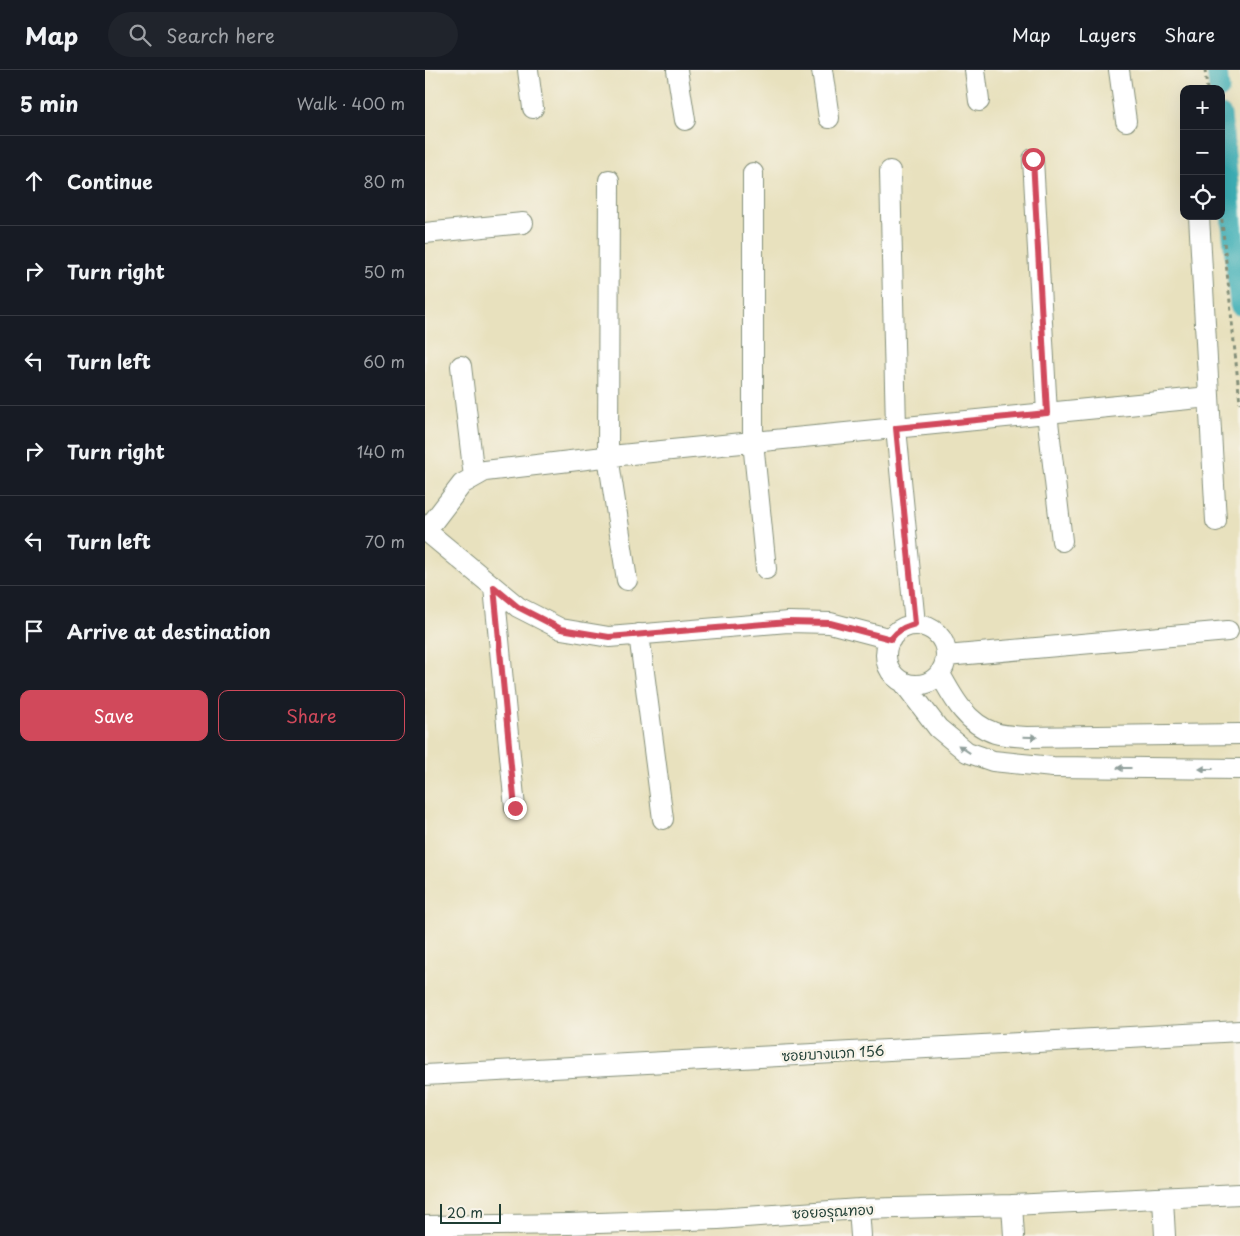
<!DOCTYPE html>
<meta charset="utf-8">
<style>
body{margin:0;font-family:"Playpen Sans","Playpen Sans Thai",sans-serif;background:#20242c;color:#f1f3f6}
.controls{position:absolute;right:15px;top:15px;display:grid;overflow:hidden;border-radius:10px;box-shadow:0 5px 20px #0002}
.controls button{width:45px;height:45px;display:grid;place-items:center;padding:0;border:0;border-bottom:1px solid #363941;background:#171b24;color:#f1f3f6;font:25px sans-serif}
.scale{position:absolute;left:15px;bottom:12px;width:61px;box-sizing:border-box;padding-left:5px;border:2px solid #1f3d34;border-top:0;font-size:14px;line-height:18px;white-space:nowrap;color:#1f3d34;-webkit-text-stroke:4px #f7f3e8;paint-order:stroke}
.stop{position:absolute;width:15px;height:15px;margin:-11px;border:4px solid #d1495b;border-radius:50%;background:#fff}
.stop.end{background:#d1495b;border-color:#fff;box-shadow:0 1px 5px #0008}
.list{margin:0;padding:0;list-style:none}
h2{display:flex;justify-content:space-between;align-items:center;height:65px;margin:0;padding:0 20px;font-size:21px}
h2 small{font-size:16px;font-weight:400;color:#9ea1a6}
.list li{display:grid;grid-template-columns:32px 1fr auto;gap:15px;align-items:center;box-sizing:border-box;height:90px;padding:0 20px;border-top:1px solid #363941}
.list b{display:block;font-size:19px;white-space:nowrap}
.list em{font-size:16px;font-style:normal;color:#9ea1a6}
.actions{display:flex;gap:10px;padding:15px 20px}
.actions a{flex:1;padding:11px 0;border:1px solid #d1495b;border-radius:10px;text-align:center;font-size:18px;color:#d1495b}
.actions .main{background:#d1495b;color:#fff}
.icon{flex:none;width:28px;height:28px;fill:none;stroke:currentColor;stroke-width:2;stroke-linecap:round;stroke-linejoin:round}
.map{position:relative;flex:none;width:815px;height:1166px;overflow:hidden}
header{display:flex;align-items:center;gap:30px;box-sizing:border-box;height:70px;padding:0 25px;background:#171b24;border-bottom:1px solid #363941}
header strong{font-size:24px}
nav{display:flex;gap:28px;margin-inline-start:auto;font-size:18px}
.search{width:350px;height:45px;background:#20242c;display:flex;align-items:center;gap:12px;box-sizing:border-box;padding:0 18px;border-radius:28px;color:#9ea1a6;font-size:19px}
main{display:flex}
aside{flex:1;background:#171b24}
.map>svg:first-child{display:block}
</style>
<header>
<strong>Map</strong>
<div class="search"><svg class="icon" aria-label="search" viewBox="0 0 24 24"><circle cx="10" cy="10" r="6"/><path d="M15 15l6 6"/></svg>Search here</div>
<nav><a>Map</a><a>Layers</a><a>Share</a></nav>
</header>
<main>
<aside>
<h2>5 min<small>Walk · 400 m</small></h2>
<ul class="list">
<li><svg class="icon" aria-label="ahead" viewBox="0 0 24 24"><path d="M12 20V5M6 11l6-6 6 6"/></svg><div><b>Continue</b></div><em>80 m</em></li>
<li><svg class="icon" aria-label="right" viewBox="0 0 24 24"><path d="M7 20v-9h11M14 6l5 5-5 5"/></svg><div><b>Turn right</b></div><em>50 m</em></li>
<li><svg class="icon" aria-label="left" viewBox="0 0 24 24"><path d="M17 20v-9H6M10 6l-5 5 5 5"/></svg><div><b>Turn left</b></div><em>60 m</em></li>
<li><svg class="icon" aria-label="right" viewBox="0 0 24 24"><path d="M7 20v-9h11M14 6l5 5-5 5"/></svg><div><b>Turn right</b></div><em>140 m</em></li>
<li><svg class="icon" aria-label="left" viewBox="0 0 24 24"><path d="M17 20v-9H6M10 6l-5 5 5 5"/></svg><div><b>Turn left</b></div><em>70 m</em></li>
<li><svg class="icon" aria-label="arrive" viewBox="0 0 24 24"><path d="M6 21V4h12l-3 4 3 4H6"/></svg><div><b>Arrive at destination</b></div></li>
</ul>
<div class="actions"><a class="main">Save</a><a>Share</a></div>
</aside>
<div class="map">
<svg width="815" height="1166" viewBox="0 0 815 1166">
<rect width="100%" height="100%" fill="#f7f3e8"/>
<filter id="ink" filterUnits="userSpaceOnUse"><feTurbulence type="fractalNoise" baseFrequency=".02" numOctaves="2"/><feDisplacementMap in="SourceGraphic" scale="10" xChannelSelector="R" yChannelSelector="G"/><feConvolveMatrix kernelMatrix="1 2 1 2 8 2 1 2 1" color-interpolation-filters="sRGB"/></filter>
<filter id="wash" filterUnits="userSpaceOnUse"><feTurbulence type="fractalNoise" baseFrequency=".0096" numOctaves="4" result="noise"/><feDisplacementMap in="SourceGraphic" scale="20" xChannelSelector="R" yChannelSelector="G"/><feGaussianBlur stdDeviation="1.12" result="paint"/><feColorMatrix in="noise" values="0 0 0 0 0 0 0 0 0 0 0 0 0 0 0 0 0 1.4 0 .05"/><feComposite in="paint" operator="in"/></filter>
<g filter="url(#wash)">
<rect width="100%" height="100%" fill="#e8e1be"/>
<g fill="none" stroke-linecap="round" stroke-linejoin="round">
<!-- canal -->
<path stroke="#3eafb6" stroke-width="21" d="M792,0L794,19
M796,45L815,235"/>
</g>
</g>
<g filter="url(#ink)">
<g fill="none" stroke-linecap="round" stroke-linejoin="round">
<defs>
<path id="minor" d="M103,0L108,38
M252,0L260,50
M397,0L404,48
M550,0L554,31
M694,0L701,51
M608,89L622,343L637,471
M465,101L471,358L490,554
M328,103V372L341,499
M184,110L183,386L202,510
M774,146L791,451
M0,163L98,153
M36,296L49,407
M0,460L93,537L136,559L184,567L363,552L405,553L466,569
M1,461L37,414L60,401L196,385L784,327
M69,517L90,738
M461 585a30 30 0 1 1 60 0a30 30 0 1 1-60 0Z
M214,564L238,749
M521,586L803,561
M515,604C528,628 542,654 570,663C580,666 591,666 601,667L815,664
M478,612L513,658L542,682L568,691L628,697L815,699
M0,1005L815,961
M738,1129L740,1166
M587,1135L589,1166
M434,1139L436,1166
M0,1156L144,1154L293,1149L434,1139L587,1135L815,1124"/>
</defs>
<!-- minor casing -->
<use href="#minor" stroke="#848f79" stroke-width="22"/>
<!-- path -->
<path stroke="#848f79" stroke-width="3" stroke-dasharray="4 4" stroke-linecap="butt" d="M780,0L782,19
M796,141L815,333"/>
<!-- minor -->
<use href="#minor" stroke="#fff" stroke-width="20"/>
</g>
<!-- one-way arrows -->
<defs><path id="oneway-solid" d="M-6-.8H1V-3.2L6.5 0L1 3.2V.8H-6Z" transform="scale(1.25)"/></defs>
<g fill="#8f9e9a">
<use href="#oneway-solid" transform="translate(605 667) rotate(2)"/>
<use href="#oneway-solid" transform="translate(539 679) rotate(-146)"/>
<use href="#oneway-solid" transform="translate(699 698) rotate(-180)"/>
<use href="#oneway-solid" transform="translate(781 699) rotate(-180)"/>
</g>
</g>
<g fill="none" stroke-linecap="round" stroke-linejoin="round" filter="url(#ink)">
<!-- route -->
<path stroke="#d1495b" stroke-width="6" d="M90,738L69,517L93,537L136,559L184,567L363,552L405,553L466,569C473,560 479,557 490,554L471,358L622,343L608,89"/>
</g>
<g text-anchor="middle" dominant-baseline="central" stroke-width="5" stroke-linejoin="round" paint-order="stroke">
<!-- street labels -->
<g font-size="14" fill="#1f3d34" stroke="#f7f3e8">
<text transform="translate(408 983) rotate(-3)">ซอยบางแวก 156</text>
<text transform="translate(408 1141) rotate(-3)">ซอยอรุณทอง</text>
</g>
</g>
</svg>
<div class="controls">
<button>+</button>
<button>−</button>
<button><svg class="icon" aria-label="locate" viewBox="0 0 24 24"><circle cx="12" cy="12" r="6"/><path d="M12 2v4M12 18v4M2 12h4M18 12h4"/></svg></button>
</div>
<div class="scale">20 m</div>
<div class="stop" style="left:608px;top:89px"></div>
<div class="stop end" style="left:90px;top:738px"></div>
</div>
</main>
